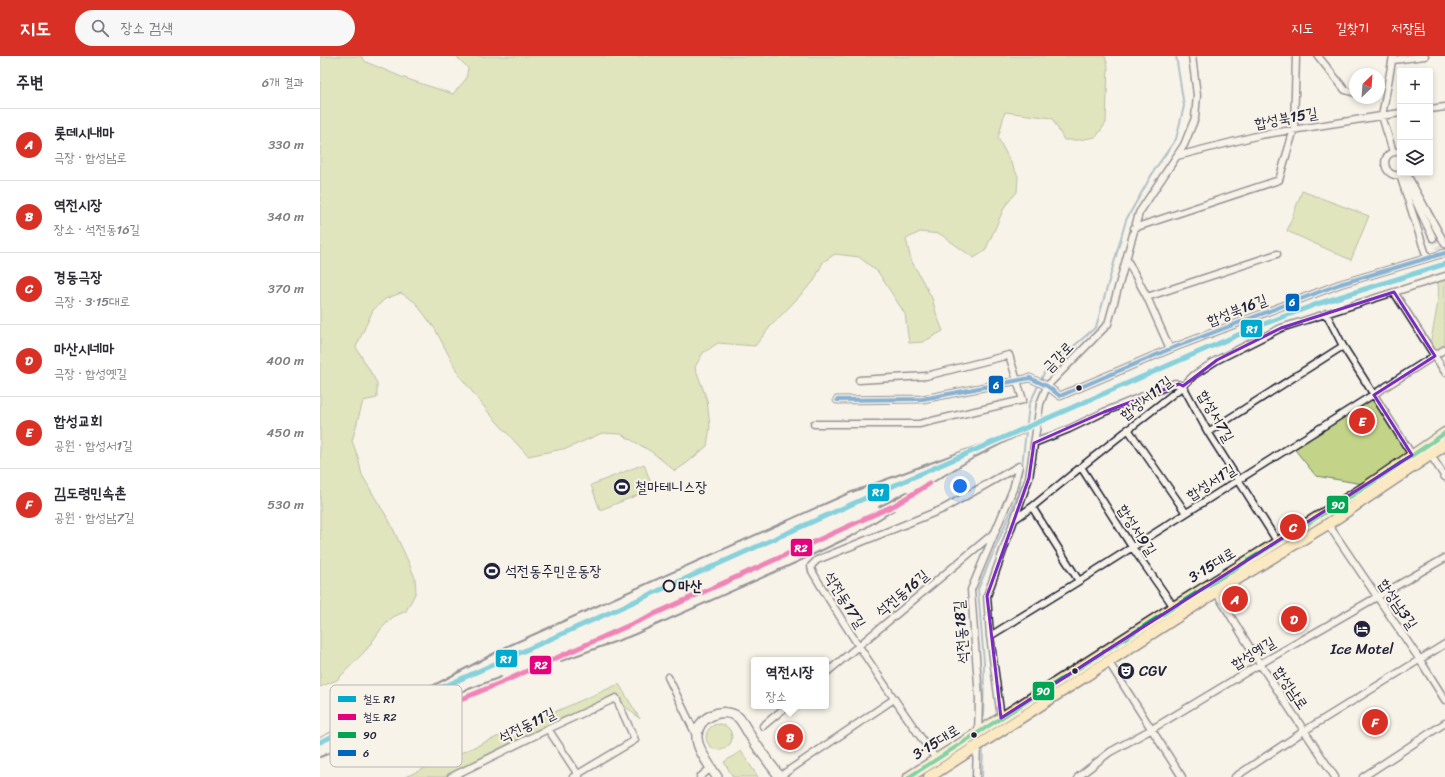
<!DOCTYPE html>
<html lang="ko">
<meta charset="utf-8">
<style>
body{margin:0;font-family:Sriracha,"Poor Story",sans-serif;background:#f7f7f7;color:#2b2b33}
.controls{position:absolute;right:12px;top:12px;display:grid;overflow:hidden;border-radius:4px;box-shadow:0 2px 6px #0003}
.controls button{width:36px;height:36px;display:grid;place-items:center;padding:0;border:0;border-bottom:1px solid #e1e1e2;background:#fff;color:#2b2b33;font:20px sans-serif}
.compass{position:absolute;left:1029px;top:12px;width:36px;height:36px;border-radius:50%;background:#fff;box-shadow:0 2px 6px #0003;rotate:25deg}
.you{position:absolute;left:640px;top:430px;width:14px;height:14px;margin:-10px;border:3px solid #fff;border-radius:50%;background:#1a73e8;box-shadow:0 0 0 6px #1a73e833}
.badge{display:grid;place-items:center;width:26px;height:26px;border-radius:50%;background:#d93025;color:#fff;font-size:13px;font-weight:700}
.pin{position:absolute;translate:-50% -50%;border:2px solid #fff;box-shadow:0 1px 4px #0006}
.popup{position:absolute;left:431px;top:601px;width:78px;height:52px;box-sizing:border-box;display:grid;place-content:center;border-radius:4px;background:#fff;filter:drop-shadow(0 1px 3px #0005);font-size:13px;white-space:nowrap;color:#7c7c81}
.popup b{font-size:15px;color:#2b2b33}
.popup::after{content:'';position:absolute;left:50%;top:100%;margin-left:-8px;border:8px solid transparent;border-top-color:#fff}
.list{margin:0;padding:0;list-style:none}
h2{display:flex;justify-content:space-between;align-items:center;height:52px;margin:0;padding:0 16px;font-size:17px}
h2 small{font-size:13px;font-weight:400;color:#7c7c81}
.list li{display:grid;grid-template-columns:26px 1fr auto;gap:12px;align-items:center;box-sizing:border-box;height:72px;padding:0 16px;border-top:1px solid #e1e1e2}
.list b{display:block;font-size:15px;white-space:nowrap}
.list p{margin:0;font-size:13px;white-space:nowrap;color:#7c7c81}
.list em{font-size:13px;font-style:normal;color:#7c7c81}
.icon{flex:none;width:22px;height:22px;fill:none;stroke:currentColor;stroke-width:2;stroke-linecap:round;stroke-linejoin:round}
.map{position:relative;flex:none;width:1125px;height:721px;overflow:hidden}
header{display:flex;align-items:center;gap:24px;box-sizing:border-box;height:56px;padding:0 20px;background:#d93025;color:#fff}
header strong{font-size:19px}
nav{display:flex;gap:22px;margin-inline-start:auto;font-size:14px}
.search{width:280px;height:36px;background:#f7f7f7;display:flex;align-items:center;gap:10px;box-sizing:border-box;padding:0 14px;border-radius:22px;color:#7c7c81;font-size:15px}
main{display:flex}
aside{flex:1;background:#fff}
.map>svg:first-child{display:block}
</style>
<header>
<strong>지도</strong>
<div class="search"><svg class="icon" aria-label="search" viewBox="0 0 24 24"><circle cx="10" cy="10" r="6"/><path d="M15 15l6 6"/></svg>장소 검색</div>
<nav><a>지도</a><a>길찾기</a><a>저장됨</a></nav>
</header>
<main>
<aside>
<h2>주변<small>6개 결과</small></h2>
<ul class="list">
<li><span class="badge">A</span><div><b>롯데시내마</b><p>극장 · 합성남로</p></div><em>330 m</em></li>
<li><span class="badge">B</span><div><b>역전시장</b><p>장소 · 석전동16길</p></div><em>340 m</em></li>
<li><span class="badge">C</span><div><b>경동극장</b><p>극장 · 3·15대로</p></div><em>370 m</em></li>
<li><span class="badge">D</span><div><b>마산시네마</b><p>극장 · 합성옛길</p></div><em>400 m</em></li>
<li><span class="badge">E</span><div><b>합성교회</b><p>공원 · 합성서1길</p></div><em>450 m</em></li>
<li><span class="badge">F</span><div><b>김도령민속촌</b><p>공원 · 합성남7길</p></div><em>530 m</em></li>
</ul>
</aside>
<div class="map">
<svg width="1125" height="721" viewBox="0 0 1125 721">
<rect width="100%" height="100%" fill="#f7f3e8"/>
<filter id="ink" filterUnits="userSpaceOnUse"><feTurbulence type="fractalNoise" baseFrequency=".025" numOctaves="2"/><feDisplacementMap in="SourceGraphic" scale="8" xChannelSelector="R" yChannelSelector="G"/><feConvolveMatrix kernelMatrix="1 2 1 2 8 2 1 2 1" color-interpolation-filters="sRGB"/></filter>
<g filter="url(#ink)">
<!-- green -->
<path fill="#c3d489" stroke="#727b62" d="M2,0H41L46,6L84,22L133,38L146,23L148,12L136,0H785L788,10L786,67L776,81L759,84H744L732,62L685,56L678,82L698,120L697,136L685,150L665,195L654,202L620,178L600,176L586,183L591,204L612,242L617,260L623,275L603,286L589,287L585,258L558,216L539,201L515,198L503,206L494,225L450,271L435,290L398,287L383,297L375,311L387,344L390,371L387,390L367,407L355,415L332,396L301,378L282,377L248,392L208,400L169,357L139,319L115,273L95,246L81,237L65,243L53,254L36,291L57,327V342L43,345L32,385L38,401L42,419L57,445L69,464L88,505L95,522L96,536L86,555L73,561L61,573L47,593L17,624L0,631V2Z
M982,135L1049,160L1031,204L967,175Z
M1125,220V293L1115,300L1107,288L1111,284C1113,271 1122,235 1117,225Z
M1054,339L1092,399L1049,429L996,420L972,390Z
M324,408L333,433L280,454L271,429Z
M299,628L320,663L294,641L124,721H85Z
M386 681a13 13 0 1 1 26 0a13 13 0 1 1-26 0Z
M421,695L438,721H413L404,706Z"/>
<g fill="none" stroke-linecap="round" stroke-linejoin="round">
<!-- stream -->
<path stroke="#5e86a2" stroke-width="2" d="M663,670L664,606L658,533L699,436L709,349L725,315L776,271L806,164L835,113L856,83L864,50L856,0
M662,721L663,690"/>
<!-- street-tunnel -->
<path stroke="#ccc9c5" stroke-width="6" stroke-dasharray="6 3" stroke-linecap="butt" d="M1113,182L1125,204"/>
<defs>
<path id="street" d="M998,0L1025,34L1035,37
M1073,0L1062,60L1073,96
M1073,4L1105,0
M1110,53L1125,51
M1080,96C1057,93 1063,126 1083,118
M857,100L940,79L1080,57
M1086,117L1125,188
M1080,119L1107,202
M1084,121L1113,182
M814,172L959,124L974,73L976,0
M807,204L827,241L850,293
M1074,236L1125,316
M827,241L957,198
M1006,257L1023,290L1092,399
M517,344L603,343L710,322L727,330L740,340L850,293L1020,228L1125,197
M494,368H599L703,344L689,299L606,320L539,324
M808,373L866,457
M888,376L1023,290
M714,387L749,373L784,356L855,327L863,330L888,376L957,485
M1110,398L1125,421
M761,411L812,491L854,551
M712,451L759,525
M695,463L712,451L761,411L863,330L874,319L897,304L961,272L1125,220
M1008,468L1100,604L1125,644
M896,536L940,608L1015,721
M670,580L759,525L1125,293
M788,605L862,721
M506,617L674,477
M348,621L377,681
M681,662L670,580L667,540L709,422L720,348L727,330L788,268L819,157L864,89L875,62L877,39L872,0
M443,670L467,650
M228,673L259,720
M658,679L659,642L651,534L693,433L699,410
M616,703C573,642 530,580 492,515L491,510L497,504L623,453L699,410
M131,721L228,673L296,642L315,684L253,721
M380,721L391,712
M459,721L574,643
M656,721L657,688
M758,721L790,696L832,673L940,608L1125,502
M915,721L984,675L1125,588
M1043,721L1125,667"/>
<path id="secondary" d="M397,721C390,710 376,692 377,680C377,661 403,650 418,661C423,666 427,675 431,681C440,695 450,708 460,721"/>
<path id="primary" d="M589,721L854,551L1049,429L1125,377
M609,721L896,536L1008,468L1125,389"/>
</defs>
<!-- street casing -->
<use href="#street" stroke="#22223b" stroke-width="9"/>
<!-- secondary casing -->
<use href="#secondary" stroke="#22223b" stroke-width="12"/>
<!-- primary casing -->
<use href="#primary" stroke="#22223b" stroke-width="13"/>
<!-- street -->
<use href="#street" stroke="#f7f3e8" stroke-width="6"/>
<!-- secondary -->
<use href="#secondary" stroke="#f7f3e8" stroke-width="9"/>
<!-- primary -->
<use href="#primary" stroke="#fcde96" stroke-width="10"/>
<!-- rail -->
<path stroke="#22223b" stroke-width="2" d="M559,451L587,436
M241,605L311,580L475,507L534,479L574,454
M31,677L181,621
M17,679L67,654L188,590L529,437L692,377
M0,682L21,672
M0,701L185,625L559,457L575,449L655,401L705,376"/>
<defs>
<path id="bus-1" d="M589,721L854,551L1049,429L1125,377"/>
<path id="bus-2" d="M517,344L603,343L710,322L727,330L740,340L850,293L1020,228L1125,197"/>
</defs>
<!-- bus-1 casing -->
<use href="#bus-1" stroke="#f7f3e8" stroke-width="7"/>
<!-- bus-2 casing -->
<use href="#bus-2" stroke="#f7f3e8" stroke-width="7"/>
<!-- bus-1 -->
<use href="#bus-1" stroke="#00a651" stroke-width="4"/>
<!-- bus-2 -->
<use href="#bus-2" stroke="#0065bd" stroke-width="4"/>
<defs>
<path id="rail-1" d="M0,686L550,440L936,271L997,248L1125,208"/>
<path id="rail-2" d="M89,665L185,625L461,501L575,449L609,428"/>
</defs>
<!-- rail-1 casing -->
<use href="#rail-1" stroke="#f7f3e8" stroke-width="8"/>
<!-- rail-2 casing -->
<use href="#rail-2" stroke="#f7f3e8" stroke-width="8"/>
<!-- rail-1 -->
<use href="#rail-1" stroke="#00a9ce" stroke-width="5"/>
<!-- rail-2 -->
<use href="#rail-2" stroke="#e5007d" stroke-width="5"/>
</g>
</g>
<!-- marked area -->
<path d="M0 0H1125V721H0ZM1074,236L1115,300L1054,339L1092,399L681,662L667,540L709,422L714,387L784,356L859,328L863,330L897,304L961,272Z" fill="#f7f3e8" fill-opacity=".55" fill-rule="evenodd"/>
<path fill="none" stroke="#7b2cbf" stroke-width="3" stroke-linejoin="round" d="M1074,236L1115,300L1054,339L1092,399L681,662L667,540L709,422L714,387L784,356L859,328L863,330L897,304L961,272Z"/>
<!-- icons -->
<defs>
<symbol id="stadium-disc" viewBox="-11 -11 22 22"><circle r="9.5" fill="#22223b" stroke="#f7f3e8"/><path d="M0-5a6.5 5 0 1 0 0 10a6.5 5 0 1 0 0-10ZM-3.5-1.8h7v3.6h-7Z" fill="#fff"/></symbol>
<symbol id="hotel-disc" viewBox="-11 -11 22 22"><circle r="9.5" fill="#22223b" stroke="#f7f3e8"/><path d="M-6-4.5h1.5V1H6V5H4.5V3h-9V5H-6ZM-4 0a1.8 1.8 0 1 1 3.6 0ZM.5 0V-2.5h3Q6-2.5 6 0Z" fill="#fff"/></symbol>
<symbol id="theatre-disc" viewBox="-11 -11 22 22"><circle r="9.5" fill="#22223b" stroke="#f7f3e8"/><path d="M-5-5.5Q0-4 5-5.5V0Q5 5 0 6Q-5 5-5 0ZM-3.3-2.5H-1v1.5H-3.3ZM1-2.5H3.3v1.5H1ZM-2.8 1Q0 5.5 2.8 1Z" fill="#fff"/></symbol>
</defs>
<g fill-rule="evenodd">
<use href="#stadium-disc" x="292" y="421" width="20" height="20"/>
<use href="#stadium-disc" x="162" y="505" width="20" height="20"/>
<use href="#hotel-disc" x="1032" y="563" width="20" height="20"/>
<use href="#theatre-disc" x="796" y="605" width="20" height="20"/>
</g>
<!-- markers -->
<g fill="#22223b" stroke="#f7f3e8" stroke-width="1.5">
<circle cx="759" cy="332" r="3.5"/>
<circle cx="755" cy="615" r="3.5"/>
<circle cx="654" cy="679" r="3.5"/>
</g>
<circle fill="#f7f3e8" stroke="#22223b" stroke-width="2" cx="349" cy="530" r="5.5"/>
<g text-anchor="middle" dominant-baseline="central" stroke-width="4" stroke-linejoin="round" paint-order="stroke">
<!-- street labels -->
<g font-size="15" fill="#22223b" stroke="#f7f3e8">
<text transform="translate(966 62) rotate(-10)">합성북15길</text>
<text transform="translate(917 254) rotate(-21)">합성북16길</text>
<text transform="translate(738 301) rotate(-46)">금강로</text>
<text transform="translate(826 342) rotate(-38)">합성서11길</text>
<text transform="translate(896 360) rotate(60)">합성서7길</text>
<text transform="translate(891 426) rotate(-32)">합성서1길</text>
<text transform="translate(817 474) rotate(57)">합성서9길</text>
<text transform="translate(892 509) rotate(-32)">3·15대로</text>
<text transform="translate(582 537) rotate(-40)">석전동16길</text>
<text transform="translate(525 544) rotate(58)">석전동17길</text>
<text transform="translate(1078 548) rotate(56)">합성남3길</text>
<text transform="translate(641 576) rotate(-94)">석전동18길</text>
<text transform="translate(933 597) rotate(-31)">합성옛길</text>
<text transform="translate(971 632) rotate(56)">합성남로</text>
<text transform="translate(207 669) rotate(-26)">석전동11길</text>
<text transform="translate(616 686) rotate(-32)">3·15대로</text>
</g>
<!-- poi labels -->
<g font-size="15" fill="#22223b" stroke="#f7f3e8" text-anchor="start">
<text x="315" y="431">철마테니스장</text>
<text x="185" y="515">석전동주민운동장</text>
<text x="1042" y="593" text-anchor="middle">Ice Motel</text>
<text x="819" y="615">CGV</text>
</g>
<!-- stop labels -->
<g font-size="15" font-weight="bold" fill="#22223b" stroke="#f7f3e8" text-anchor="start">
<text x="358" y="530">마산</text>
</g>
</g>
<!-- legend -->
<rect x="10" y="629" width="132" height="82" rx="6" fill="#f7f3e8" stroke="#b7b4b4" stroke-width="1"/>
<rect x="18" y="640" width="18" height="6" fill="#00a9ce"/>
<rect x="18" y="658" width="18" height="6" fill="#e5007d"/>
<rect x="18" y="676" width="18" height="6" fill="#00a651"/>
<rect x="18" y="694" width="18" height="6" fill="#0065bd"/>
<g font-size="11" fill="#22223b">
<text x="43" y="647">철도 R1</text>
<text x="43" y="665">철도 R2</text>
<text x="43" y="683">90</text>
<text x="43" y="701">6</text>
</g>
<g stroke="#f7f3e8" stroke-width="1.5">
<rect x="965" y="237" width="15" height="19" rx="4" fill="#0065bd"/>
<rect x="920" y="263" width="23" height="19" rx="4" fill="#00a9ce"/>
<rect x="668" y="319" width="16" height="19" rx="4" fill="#0065bd"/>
<rect x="547" y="427" width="23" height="19" rx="4" fill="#00a9ce"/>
<rect x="1006" y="439" width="23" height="19" rx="4" fill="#00a651"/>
<rect x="470" y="482" width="23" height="19" rx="4" fill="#e5007d"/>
<rect x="175" y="593" width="23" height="19" rx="4" fill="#00a9ce"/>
<rect x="209" y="599" width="23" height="20" rx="4" fill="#e5007d"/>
<rect x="712" y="625" width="23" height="20" rx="4" fill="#00a651"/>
</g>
<g font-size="11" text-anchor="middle" font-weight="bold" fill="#fff">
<text x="972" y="250">6</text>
<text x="932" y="277">R1</text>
<text x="676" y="333">6</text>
<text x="558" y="440">R1</text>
<text x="1018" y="453">90</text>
<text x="481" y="496">R2</text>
<text x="186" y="607">R1</text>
<text x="221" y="613">R2</text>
<text x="723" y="639">90</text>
</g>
</svg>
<div class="controls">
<button>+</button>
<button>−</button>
<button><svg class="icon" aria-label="layers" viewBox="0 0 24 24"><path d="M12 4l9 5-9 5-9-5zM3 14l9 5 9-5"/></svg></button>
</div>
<svg class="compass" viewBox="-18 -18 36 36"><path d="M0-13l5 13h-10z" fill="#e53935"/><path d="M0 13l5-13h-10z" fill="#7c7c81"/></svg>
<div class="you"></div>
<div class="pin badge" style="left:915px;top:543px">A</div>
<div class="pin badge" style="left:470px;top:681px">B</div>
<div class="popup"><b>역전시장</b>장소</div>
<div class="pin badge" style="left:973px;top:471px">C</div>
<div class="pin badge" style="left:974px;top:563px">D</div>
<div class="pin badge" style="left:1042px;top:365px">E</div>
<div class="pin badge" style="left:1055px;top:666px">F</div>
</div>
</main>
